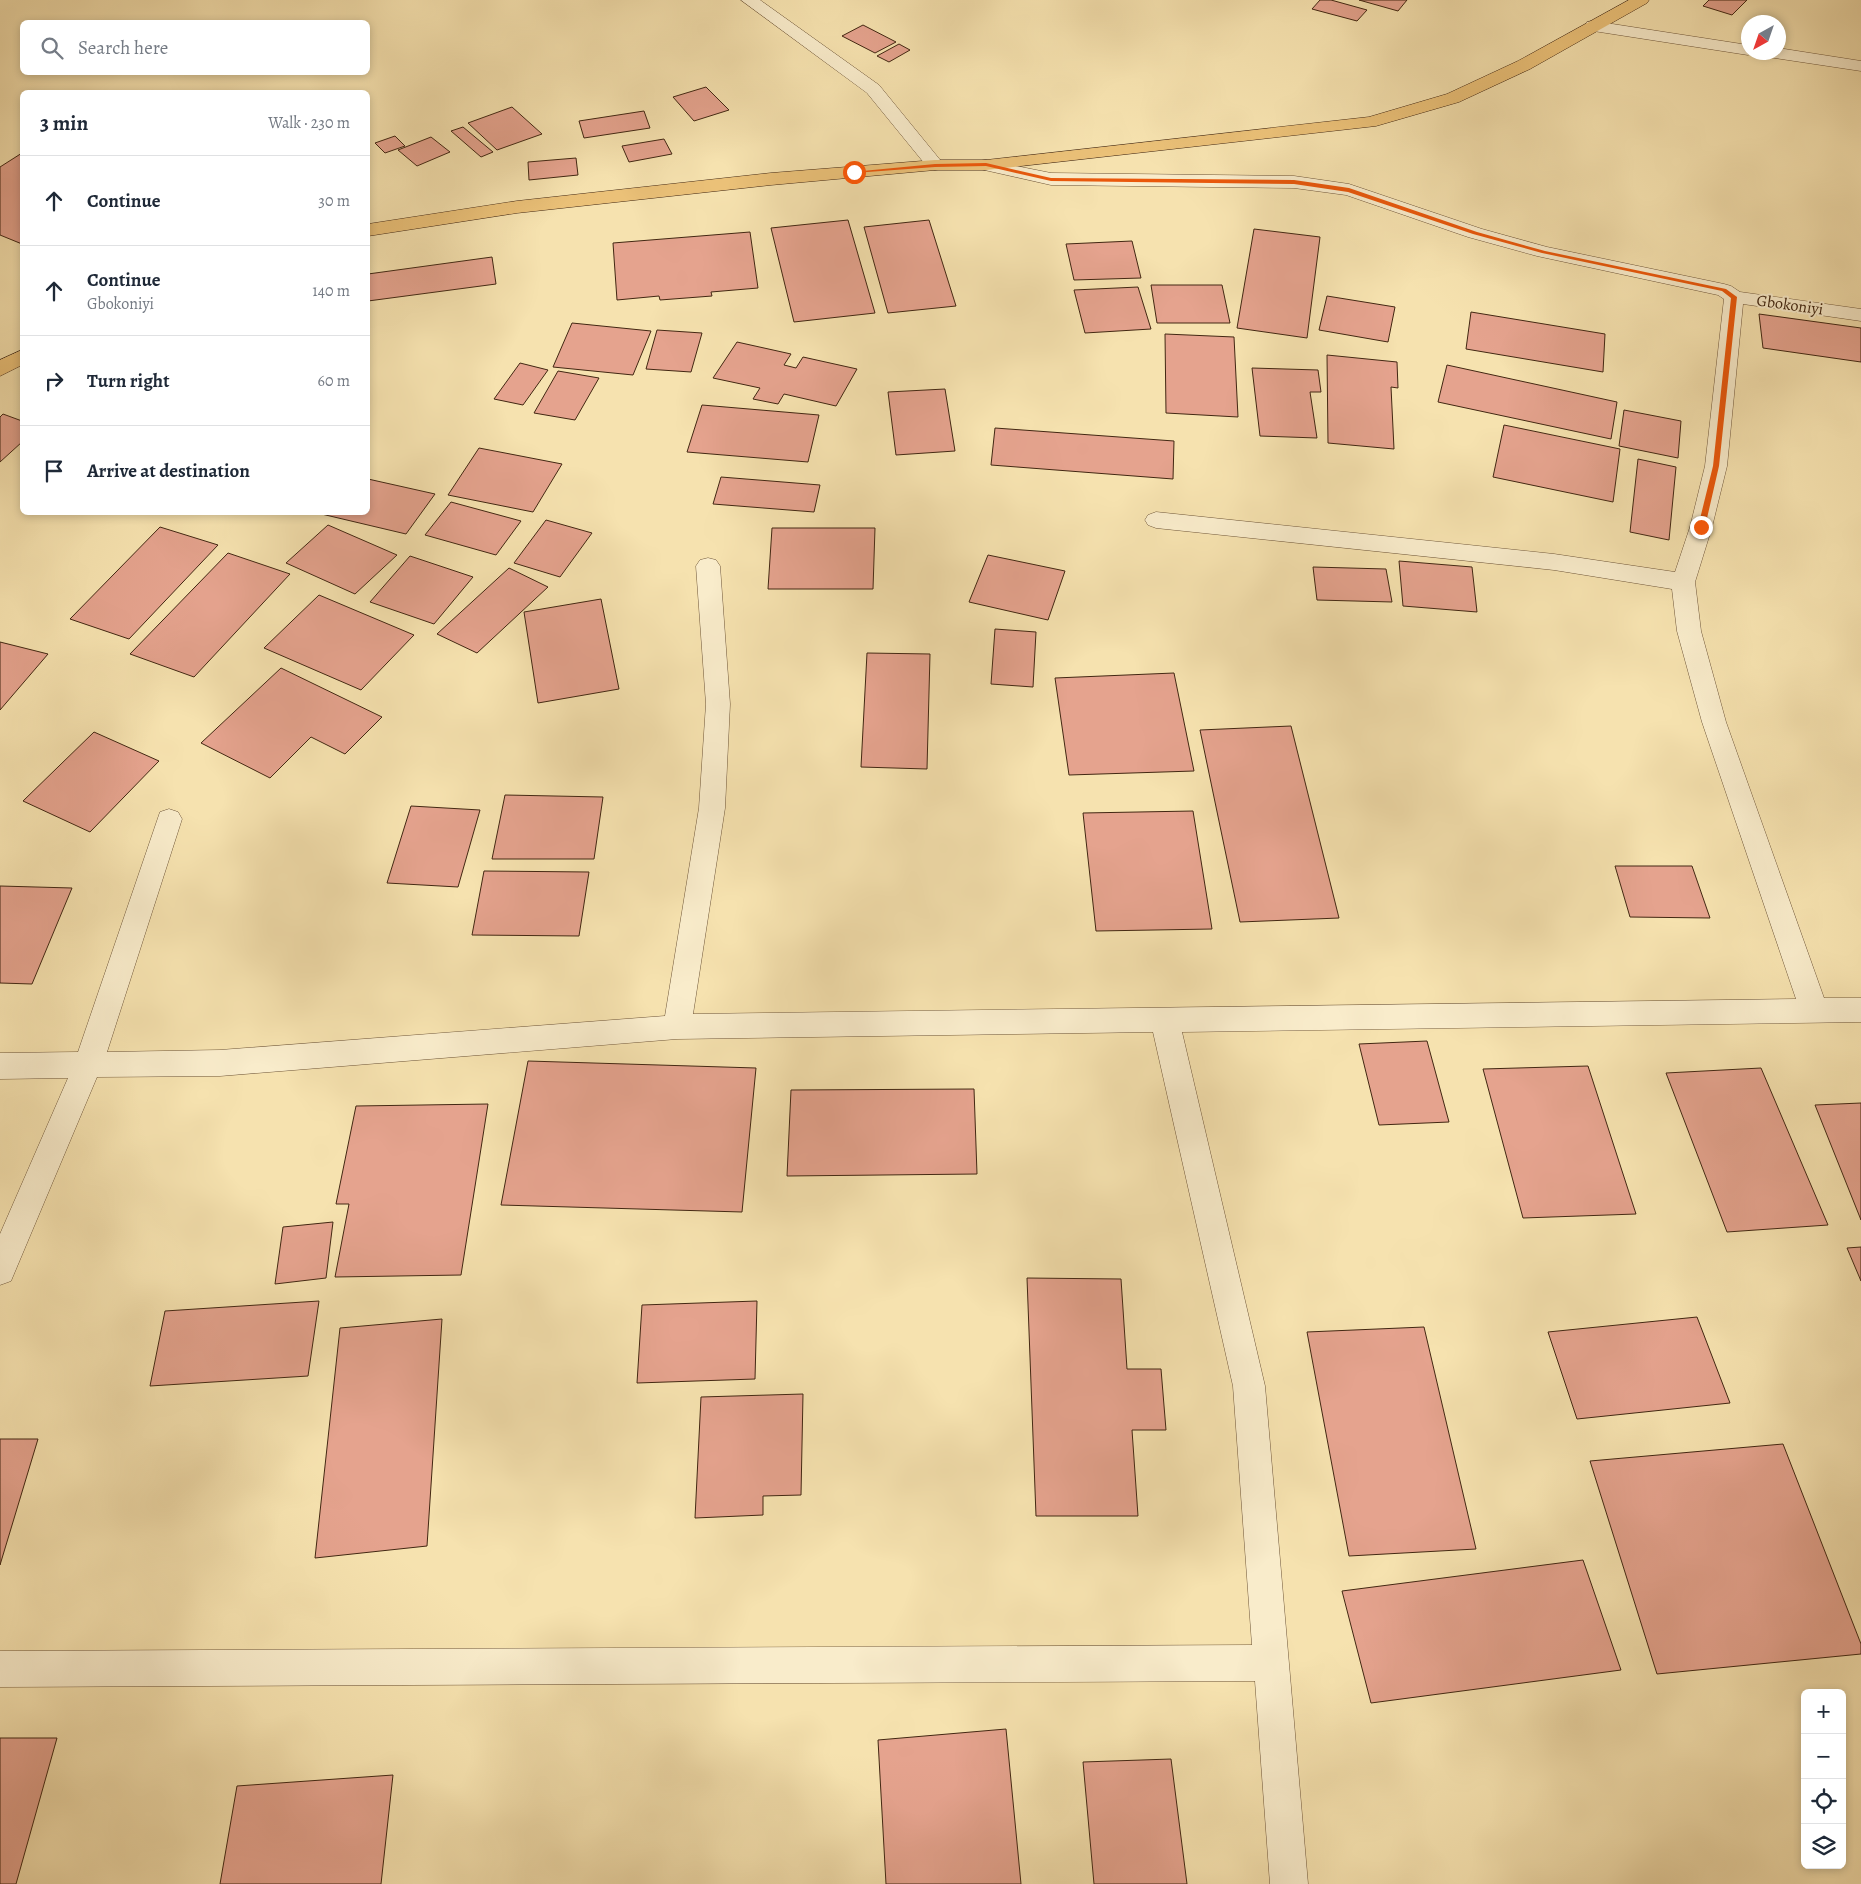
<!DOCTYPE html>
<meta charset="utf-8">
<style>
body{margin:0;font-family:Alegreya,serif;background:#f6f6f7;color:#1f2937}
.controls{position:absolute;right:15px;bottom:15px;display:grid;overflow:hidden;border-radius:8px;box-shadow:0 2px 8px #0003}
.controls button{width:45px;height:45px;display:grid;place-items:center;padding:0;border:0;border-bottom:1px solid #e0e1e3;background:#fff;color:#1f2937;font:25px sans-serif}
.compass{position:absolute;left:1741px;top:15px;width:45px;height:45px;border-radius:50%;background:#fff;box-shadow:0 2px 8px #0003;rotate:220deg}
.stop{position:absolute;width:15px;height:15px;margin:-11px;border:4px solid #ea580c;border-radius:50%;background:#fff}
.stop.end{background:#ea580c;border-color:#fff;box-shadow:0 1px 5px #0008}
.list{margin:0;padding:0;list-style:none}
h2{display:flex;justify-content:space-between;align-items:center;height:65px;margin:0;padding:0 20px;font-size:21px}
h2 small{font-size:16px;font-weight:400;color:#747a83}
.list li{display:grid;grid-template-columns:32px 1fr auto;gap:15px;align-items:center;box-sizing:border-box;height:90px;padding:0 20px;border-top:1px solid #e0e1e3}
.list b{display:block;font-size:19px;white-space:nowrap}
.list p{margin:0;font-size:16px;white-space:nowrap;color:#747a83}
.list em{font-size:16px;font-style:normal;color:#747a83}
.icon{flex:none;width:28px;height:28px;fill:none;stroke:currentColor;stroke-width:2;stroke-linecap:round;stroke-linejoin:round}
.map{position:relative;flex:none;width:1861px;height:1884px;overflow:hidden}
.search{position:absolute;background:#fff;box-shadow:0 2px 8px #0003;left:20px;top:20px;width:350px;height:55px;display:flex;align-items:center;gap:12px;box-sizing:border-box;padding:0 18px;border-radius:8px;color:#747a83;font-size:19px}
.panel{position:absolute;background:#fff;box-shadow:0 2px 8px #0003;left:20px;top:90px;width:350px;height:425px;border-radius:8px}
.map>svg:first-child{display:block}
</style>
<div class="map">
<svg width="1861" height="1884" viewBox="0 0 1861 1884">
<rect width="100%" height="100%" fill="#f6e2af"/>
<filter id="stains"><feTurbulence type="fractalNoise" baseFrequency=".004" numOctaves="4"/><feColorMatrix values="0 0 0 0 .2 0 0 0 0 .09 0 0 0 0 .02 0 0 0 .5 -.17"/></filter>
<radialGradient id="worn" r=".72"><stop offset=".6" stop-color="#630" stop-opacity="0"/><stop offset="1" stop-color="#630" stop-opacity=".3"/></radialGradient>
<!-- building -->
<path fill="#e5a38e" stroke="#422712" d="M1320,0H1331L1367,10L1357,21L1312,9Z
M1359,0H1407L1398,11Z
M1709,0H1747L1732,15L1703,6Z
M863,25L896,42L875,53L842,36Z
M899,44L910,50L889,62L877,56Z
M706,87L729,110L694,121L673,97Z
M512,107L542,134L497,150L468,123Z
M644,111L650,128L584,138L579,121Z
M463,127L493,152L481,157L451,131Z
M395,136L405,146L385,153L375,143Z
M431,137L450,152L417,166L398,150Z
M664,139L672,154L629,162L622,146Z
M22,153V244L0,235V167Z
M576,158L578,175L529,180L528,162Z
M848,220L875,313L794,322L771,228Z
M929,220L956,306L888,313L864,227Z
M1254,229L1320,237L1307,338L1237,328Z
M750,232L758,288L711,292L712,296L660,300L659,296L617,300L613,243Z
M1132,241L1141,278L1074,280L1066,244Z
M492,257L496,284L368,301V274Z
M1151,285H1222L1230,323H1157Z
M1138,287L1151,329L1085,333L1074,290Z
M1327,296L1395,307L1388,342L1319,330Z
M1471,312L1605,334L1603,372L1466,349Z
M1759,314L1861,328V362L1763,348Z
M572,323L651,331L633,375L553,367Z
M657,330L702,333L691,372L646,369Z
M1165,334L1234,337L1238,417L1166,413Z
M737,342L791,354L784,365L796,368L803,357L857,369L836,406L784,394L778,404L753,399L760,388L713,378Z
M1327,355L1397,362L1398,388L1391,387L1394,449L1328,443Z
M520,363L548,370L523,405L494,399Z
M1447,365L1617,402L1611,439L1438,402Z
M1252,368L1318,370L1321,392H1310L1317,438L1260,436Z
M558,371L599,378L575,420L534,413Z
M945,389L955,451L896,455L888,392Z
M702,405L819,415L808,462L687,452Z
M1624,410L1681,421L1678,458L1619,446Z
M3,414L22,421V442L0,462V417Z
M1504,425L1620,449L1613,502L1493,477Z
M995,428L1174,441L1173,479L991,465Z
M479,448L562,464L533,512L448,495Z
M1638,459L1676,467L1669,540L1630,532Z
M721,477L820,485L814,512L713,504Z
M368,479L435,494L406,534L313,512H368Z
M451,502L521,521L496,555L425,535Z
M546,520L592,533L560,577L514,563Z
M328,525L397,555L355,594L286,563Z
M160,527L218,545L129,639L70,619Z
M772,528H875L873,589H768Z
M228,553L290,574L194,677L130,654Z
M988,555L1065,571L1048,620L969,602Z
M410,556L473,577L434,624L370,602Z
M1399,561L1472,567L1477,612L1403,606Z
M1313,567L1386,569L1392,602L1317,600Z
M509,568L548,587L477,653L437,634Z
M319,595L414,635L361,690L264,648Z
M601,599L619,689L538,703L524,612Z
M995,629L1036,632L1033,687L991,684Z
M0,642L48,654L0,710Z
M867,653L930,654L927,769L861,767Z
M281,668L382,717L345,754L311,737L270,778L201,743Z
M1174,673L1194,771L1069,775L1055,678Z
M1291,726L1339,918L1240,922L1200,730Z
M94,732L159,761L90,832L23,801Z
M505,795L603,797L594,859H492Z
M411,806L480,810L458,887L387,883Z
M1193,811L1212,929L1096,931L1083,813Z
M1615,866H1692L1710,918L1630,917Z
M484,871L589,872L579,936L472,935Z
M0,886L72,888L32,984L0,983Z
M1427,1041L1449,1122L1379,1125L1359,1044Z
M528,1061L756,1068L742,1212L501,1205Z
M1588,1066L1636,1214L1523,1218L1483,1069Z
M1761,1068L1828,1225L1727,1232L1666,1073Z
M974,1089L977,1174L787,1176L791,1090Z
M1861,1103V1220L1815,1105Z
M488,1104L461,1275L335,1277L349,1204H336L356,1106Z
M333,1222L326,1278L275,1284L283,1227Z
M1861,1247V1281L1847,1248Z
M1027,1278L1121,1279L1127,1369H1161L1166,1430H1132L1138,1516H1036Z
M319,1301L308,1376L150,1386L165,1311Z
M757,1301L755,1379L637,1383L642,1305Z
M1697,1317L1730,1403L1577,1419L1548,1332Z
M442,1319L427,1546L315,1558L340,1328Z
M1424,1327L1476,1549L1349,1556L1307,1332Z
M803,1394L801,1495L763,1496V1515L695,1518L701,1397Z
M0,1439H38L0,1565Z
M1783,1444L1861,1644V1654L1657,1674L1590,1461Z
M1583,1560L1621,1670L1371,1703L1342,1591Z
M1006,1729L1021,1884H886L878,1740Z
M0,1738H57L16,1884H0Z
M1171,1759L1187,1884H1094L1083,1762Z
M393,1775L381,1884H220L237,1786Z"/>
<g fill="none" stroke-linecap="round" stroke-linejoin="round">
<defs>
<path id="minor" d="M741,0H760L879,85L941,161L944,165L941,169L935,170L929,169L867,93Z
M1593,21L1748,45V52H1755L1748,55L1587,30L1585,26L1587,22Z
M1778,48L1861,61V71L1768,57L1762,56L1760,52H1778Z
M986,160L1051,173L1294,176L1349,184L1482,229L1547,247L1724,284L1731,286L1740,292L1861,309V321L1743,304L1727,466L1712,527L1695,582L1701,631L1726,722L1824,998H1861V1022L1182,1032L1265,1386L1308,1884H1270L1255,1681L0,1687V1651L1252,1645L1233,1386L1153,1032L677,1039L220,1076L97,1077L11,1281L0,1285V1234L68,1078L0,1079V1053L78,1052L160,812L169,809L178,812L182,819L107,1052L220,1050L665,1016L699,808L706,704L696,566L700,560L708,558L716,560L720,566L730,704L725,808L693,1014L1796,999L1702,722L1677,631L1672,589L1554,570L1156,528L1148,525L1145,520L1148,515L1156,512L1554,554L1675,572L1690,527L1705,466L1724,299L1718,295L1537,256L1468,237L1346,195L1294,188L1051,185L980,169L977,165L980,161Z"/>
<path id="major" d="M1629,0H1649L1647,3L1530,69L1459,102L1376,126L986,170H935L771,185L517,213L368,236V224L517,201L771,173L935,160H986L1369,117L1447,94L1518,61Z
M22,350V365L0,376V360Z"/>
</defs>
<!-- minor casing -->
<use href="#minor" stroke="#6f5639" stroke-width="1"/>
<!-- major casing -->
<use href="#major" stroke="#422712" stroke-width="1"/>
<!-- minor -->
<use href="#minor" fill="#f9eccb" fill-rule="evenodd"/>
<!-- major -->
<use href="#major" fill="#ebc178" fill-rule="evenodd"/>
</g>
<!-- route -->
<path fill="#ea580c" d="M986,163L1051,178L1294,180L1349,188L1477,232L1545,251L1726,289L1737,297L1719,466L1705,527L1701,529L1698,527L1713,466L1731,298L1722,291L1542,253L1473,234L1348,192L1294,184L1051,181L986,166L935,167L854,173L852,172L935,164Z"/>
<g text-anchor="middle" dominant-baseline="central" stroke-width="4" stroke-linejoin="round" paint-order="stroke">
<!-- far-street labels -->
<g font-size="16" fill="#422712" stroke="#f9eccb">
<text transform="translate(1790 305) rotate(8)">Gbokoniyi</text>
</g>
</g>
<rect width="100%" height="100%" filter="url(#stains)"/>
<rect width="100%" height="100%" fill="url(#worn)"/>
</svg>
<div class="controls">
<button>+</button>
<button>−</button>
<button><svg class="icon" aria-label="locate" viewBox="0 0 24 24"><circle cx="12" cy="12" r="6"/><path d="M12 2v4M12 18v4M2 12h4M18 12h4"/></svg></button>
<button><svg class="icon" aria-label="layers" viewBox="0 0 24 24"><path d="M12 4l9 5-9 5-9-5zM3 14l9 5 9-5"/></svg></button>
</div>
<svg class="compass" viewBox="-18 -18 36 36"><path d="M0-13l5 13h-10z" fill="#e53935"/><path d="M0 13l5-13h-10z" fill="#747a83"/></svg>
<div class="stop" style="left:854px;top:172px"></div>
<div class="stop end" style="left:1701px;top:527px"></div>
<div class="search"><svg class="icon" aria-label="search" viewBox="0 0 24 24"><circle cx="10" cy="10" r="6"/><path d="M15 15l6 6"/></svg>Search here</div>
<section class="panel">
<h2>3 min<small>Walk · 230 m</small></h2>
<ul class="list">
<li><svg class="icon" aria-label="ahead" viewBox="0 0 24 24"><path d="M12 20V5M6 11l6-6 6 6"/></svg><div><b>Continue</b></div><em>30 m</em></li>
<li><svg class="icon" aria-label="ahead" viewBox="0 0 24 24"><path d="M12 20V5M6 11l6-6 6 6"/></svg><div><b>Continue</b><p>Gbokoniyi</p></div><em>140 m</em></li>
<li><svg class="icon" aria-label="right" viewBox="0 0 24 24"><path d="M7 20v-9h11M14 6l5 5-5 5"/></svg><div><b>Turn right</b></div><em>60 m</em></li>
<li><svg class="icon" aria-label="arrive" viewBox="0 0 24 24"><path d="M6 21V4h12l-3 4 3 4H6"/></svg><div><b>Arrive at destination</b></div></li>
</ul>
</section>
</div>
